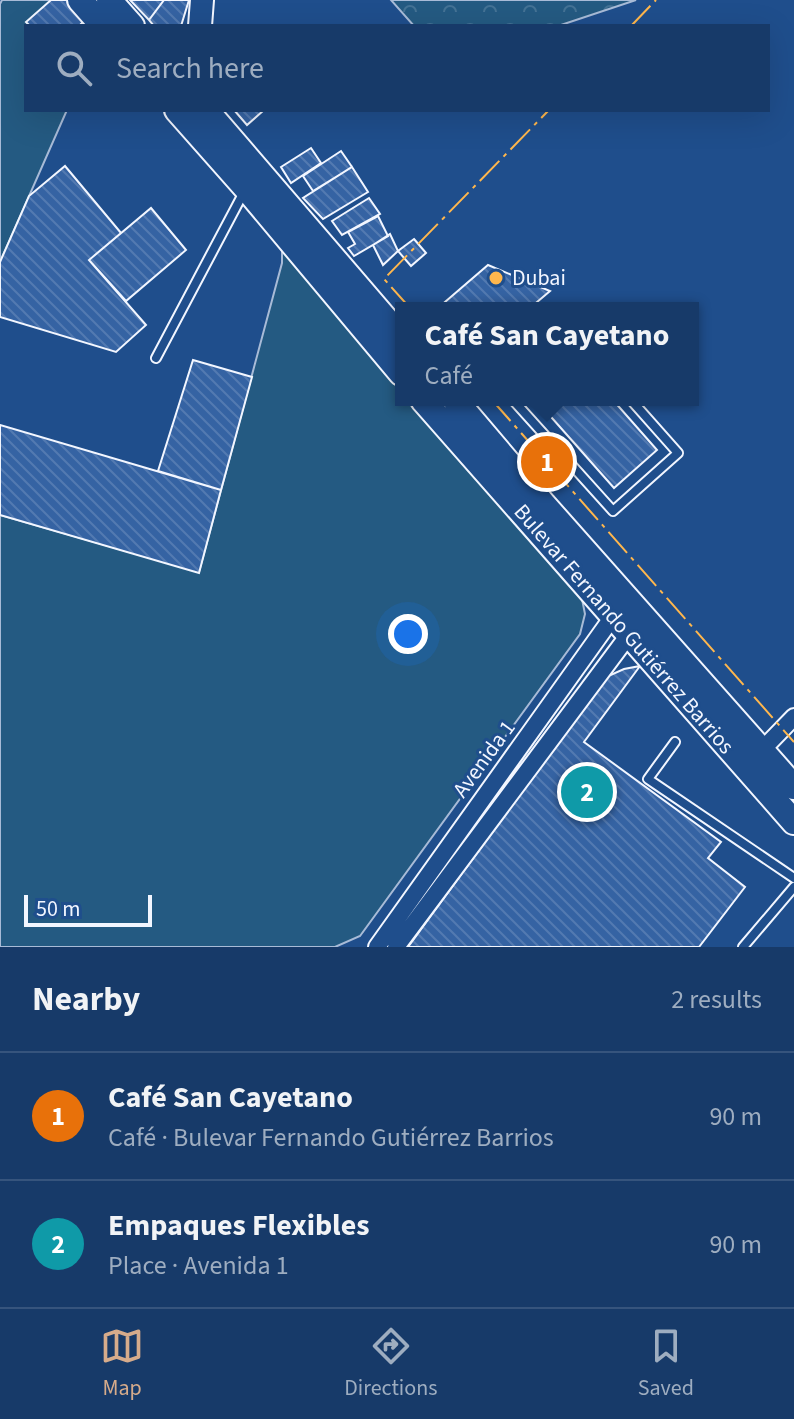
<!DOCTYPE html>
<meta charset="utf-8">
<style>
body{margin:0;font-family:"Source Sans 3",sans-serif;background:#20416f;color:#f1f3f6}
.scale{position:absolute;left:24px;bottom:20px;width:128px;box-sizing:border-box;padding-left:8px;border:4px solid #f2f6ff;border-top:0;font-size:22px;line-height:28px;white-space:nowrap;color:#f2f6ff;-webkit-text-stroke:6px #1f4e8c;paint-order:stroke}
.you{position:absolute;left:408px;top:634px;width:28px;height:28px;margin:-20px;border:6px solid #fff;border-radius:50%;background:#1a73e8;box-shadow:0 0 0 12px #1a73e833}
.badge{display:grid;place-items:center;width:52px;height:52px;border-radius:50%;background:#d6ab8b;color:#fff;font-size:26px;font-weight:700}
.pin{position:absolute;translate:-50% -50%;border:4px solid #fff;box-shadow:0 2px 8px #0006}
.popup{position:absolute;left:395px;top:302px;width:304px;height:104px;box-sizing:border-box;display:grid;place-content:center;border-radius:0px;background:#173a69;filter:drop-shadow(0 2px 6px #0005);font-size:26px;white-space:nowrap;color:#9eadc0}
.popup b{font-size:30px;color:#f1f3f6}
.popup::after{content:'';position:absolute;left:50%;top:100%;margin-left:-16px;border:16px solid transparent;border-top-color:#173a69}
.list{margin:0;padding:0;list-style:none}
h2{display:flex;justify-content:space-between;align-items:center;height:104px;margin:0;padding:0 32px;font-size:34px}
h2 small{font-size:26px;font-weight:400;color:#9eadc0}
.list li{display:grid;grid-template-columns:52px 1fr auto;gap:24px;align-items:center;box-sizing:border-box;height:128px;padding:0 32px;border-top:2px solid #36547d}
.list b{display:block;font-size:30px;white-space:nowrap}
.list p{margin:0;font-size:26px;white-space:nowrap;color:#9eadc0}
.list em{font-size:26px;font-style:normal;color:#9eadc0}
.icon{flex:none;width:44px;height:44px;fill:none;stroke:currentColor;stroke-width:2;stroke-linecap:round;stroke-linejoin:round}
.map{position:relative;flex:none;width:794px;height:947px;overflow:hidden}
.search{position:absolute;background:#173a69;box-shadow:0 8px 32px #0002;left:24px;right:24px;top:24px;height:88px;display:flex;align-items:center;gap:20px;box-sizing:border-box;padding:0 28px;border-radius:0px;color:#9eadc0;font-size:30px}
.sheet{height:360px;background:#173a69}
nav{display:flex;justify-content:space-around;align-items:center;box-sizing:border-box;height:112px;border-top:2px solid #36547d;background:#173a69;font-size:22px;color:#9eadc0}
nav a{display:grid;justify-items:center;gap:4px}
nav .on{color:#d6ab8b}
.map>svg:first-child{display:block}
</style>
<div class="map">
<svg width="794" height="947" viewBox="0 0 794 947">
<defs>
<pattern id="forest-crowns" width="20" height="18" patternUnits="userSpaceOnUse" patternTransform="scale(2)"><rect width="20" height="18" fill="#245a82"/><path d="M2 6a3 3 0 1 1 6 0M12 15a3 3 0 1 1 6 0" fill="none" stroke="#447295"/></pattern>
<pattern id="building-back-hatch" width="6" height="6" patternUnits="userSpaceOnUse" patternTransform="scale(2)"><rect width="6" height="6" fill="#3563a3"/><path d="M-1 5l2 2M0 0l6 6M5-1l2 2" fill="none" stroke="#537ab1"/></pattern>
</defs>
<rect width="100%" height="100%" fill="#1f4e8c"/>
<!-- green -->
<path fill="#245a82" stroke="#a8bbd7" stroke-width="2" d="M2,0H67L89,26H26V110H67L0,262V4Z
M282,248L401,386V400H413L581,594L585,614L580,634L360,936L335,947H0V515L199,572L282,263Z"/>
<!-- forest -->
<path fill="url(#forest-crowns)" stroke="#a8bbd7" stroke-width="2" d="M391,0H636L558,26H414Z"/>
<!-- building -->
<path fill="url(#building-back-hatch)" stroke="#f2f6ff" stroke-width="2" d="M51,0H67L85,20L79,26H30L26,22Z
M130,0H164L149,20Z
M164,0H189L181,26H154L149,20Z
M234,110H264L247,125Z
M311,148L321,163L291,183L281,167Z
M341,151L352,167L313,191L303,176Z
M65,166L121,233L89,260L146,325L116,352L0,317V262L29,196Z
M352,167L368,192L323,219L303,198Z
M369,198L380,214L342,235L332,221Z
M151,208L186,250L126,301L89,260Z
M378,216L388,236L354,256L348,248L355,244L348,232Z
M390,234L398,251L383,265L373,245Z
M414,239L426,253L411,266L398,251Z
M488,265L550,291L530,308H438Z
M193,360L252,377L221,490L158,471Z
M536,400H613L657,450L614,488Z
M0,425L221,490L199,573L0,515Z
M536,438L570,477L558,487L525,448Z
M640,666L584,742L721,842L708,858L745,887L699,947H408L606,677L624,669Z"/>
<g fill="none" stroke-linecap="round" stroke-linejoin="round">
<defs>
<path id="lane" d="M156,358L245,190
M513,400L613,511L678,453L631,400
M675,742L648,779L794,878
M743,947L794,887"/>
<path id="street" d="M762,750L794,717
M377,947L617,611
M396,947L634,628"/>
<path id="secondary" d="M200,26L202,0"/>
<path id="primary" d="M80,0L103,26
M109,0L132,26
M177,110L246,188L401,373
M206,110L401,337
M423,400L794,822
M455,400L544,505L794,787"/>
</defs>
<!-- lane casing -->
<use href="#lane" stroke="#f2f6ff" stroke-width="12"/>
<!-- street casing -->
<use href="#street" stroke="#f2f6ff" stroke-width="20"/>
<!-- secondary casing -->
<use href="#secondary" stroke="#f2f6ff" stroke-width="26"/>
<!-- primary casing -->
<use href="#primary" stroke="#f2f6ff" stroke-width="28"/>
<!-- lane -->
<use href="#lane" stroke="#1f4e8c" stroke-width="8"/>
<!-- street -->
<use href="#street" stroke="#1f4e8c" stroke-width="16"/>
<!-- secondary -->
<use href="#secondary" stroke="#1f4e8c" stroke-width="22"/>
<!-- primary -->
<use href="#primary" stroke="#1f4e8c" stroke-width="24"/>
<!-- power -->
<path stroke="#ffb74d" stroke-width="2" stroke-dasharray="28 6 4 6" stroke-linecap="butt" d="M631,26L656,0
M410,308L384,279L549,110
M492,400L794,742"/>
</g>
<!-- markers -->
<circle fill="#ffb74d" stroke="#1f4e8c" stroke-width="3" cx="496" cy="278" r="8"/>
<g text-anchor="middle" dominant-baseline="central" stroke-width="6" stroke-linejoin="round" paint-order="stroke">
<!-- poi labels -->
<g font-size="22" fill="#f2f6ff" stroke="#1f4e8c" text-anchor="start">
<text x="512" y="278">Dubai</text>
</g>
<!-- street labels -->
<g font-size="22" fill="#f2f6ff" stroke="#1f4e8c">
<text transform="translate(624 629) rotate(49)">Bulevar Fernando Gutiérrez Barrios</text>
<text transform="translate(484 759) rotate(-54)">Avenida 1</text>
</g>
</g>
</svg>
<div class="scale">50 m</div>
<div class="you"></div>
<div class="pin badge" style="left:547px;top:462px;background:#e8710a">1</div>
<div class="popup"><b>Café San Cayetano</b>Café</div>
<div class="pin badge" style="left:587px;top:792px;background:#0f9aa8">2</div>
<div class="search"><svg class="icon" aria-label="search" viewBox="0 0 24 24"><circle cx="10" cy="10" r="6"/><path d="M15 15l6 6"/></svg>Search here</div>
</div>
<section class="sheet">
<h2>Nearby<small>2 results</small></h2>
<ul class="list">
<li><span class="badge" style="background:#e8710a">1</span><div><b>Café San Cayetano</b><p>Café · Bulevar Fernando Gutiérrez Barrios</p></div><em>90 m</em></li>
<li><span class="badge" style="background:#0f9aa8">2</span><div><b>Empaques Flexibles</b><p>Place · Avenida 1</p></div><em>90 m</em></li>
</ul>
</section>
<nav>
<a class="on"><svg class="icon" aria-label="map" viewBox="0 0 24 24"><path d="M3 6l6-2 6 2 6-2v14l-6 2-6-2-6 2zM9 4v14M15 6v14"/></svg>Map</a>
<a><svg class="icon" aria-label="directions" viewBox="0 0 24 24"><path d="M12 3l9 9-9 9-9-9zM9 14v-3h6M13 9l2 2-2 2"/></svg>Directions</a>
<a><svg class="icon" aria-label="saved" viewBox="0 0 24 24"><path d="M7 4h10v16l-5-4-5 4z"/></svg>Saved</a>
</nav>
